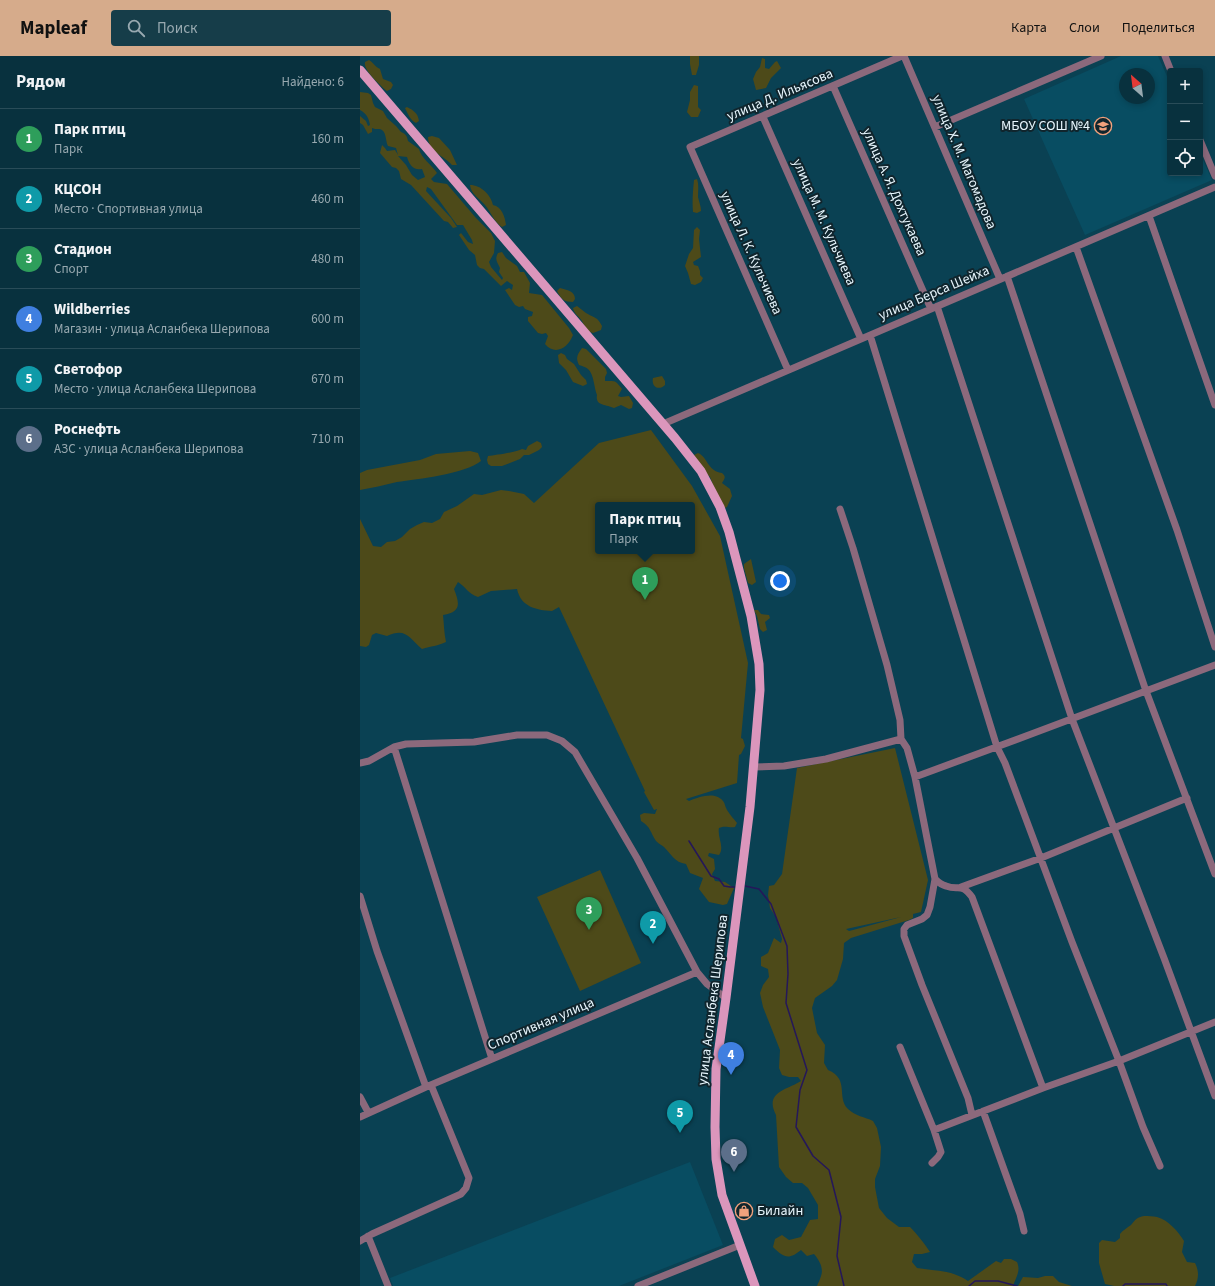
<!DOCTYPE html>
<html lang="ru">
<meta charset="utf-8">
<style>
body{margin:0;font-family:"Source Sans 3",sans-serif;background:#163d49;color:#f1f3f6}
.controls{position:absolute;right:12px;top:12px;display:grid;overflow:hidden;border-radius:4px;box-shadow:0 2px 6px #0003}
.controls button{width:36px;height:36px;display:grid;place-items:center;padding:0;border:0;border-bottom:1px solid #294c58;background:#08313e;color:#f1f3f6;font:20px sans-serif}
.compass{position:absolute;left:759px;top:12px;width:36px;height:36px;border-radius:50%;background:#08313e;box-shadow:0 2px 6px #0003;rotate:332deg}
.you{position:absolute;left:420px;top:525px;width:14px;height:14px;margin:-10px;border:3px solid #fff;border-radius:50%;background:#1a73e8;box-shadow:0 0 0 6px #1a73e833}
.badge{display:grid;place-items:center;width:26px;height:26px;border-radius:50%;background:#d6ab8b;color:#fff;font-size:13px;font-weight:700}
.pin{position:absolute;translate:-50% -33px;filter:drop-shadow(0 1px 2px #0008)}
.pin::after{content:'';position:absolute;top:21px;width:14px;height:12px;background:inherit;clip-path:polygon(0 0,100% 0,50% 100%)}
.popup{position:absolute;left:235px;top:446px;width:100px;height:52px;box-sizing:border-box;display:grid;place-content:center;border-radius:4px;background:#08313e;filter:drop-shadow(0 1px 3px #0005);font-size:13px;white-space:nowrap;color:#98a9b0}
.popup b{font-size:15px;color:#f1f3f6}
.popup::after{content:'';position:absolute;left:50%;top:100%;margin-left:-8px;border:8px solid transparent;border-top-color:#08313e}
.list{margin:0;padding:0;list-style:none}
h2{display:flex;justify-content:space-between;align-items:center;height:52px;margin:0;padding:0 16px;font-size:17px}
h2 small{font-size:13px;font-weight:400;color:#98a9b0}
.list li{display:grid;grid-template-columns:26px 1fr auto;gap:12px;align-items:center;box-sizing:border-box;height:60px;padding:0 16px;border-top:1px solid #294c58}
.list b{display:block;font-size:15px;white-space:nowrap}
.list p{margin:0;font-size:13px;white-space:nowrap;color:#98a9b0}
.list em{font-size:13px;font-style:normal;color:#98a9b0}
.icon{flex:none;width:22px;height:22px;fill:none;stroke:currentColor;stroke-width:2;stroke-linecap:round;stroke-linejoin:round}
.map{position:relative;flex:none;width:855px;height:1230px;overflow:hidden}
header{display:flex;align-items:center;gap:24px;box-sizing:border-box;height:56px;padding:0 20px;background:#d6ab8b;color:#111}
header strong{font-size:19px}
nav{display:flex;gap:22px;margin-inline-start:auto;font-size:14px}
.search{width:280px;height:36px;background:#163d49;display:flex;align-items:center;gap:10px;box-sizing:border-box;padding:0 14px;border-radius:4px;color:#98a9b0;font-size:15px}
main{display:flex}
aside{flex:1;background:#08313e}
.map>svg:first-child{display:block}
</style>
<header>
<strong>Mapleaf</strong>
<div class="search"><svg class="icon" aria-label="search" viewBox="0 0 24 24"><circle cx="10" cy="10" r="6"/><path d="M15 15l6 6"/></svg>Поиск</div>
<nav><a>Карта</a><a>Слои</a><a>Поделиться</a></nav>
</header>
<main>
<aside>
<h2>Рядом<small>Найдено: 6</small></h2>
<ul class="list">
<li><span class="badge" style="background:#2e9e5b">1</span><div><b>Парк птиц</b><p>Парк</p></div><em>160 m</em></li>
<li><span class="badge" style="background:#0f9aa8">2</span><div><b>КЦСОН</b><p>Место · Спортивная улица</p></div><em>460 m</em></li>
<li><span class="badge" style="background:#2e9e5b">3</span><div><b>Стадион</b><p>Спорт</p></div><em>480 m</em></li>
<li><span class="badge" style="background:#3f7fe0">4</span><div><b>Wildberries</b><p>Магазин · улица Асланбека Шерипова</p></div><em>600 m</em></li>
<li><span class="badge" style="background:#0f9aa8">5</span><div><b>Светофор</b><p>Место · улица Асланбека Шерипова</p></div><em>670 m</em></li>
<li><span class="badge" style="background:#5c6f8a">6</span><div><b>Роснефть</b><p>АЗС · улица Асланбека Шерипова</p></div><em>710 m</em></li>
</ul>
</aside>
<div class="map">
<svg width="855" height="1230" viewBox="0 0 855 1230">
<rect width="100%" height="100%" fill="#0a4153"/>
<!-- built -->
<path fill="#084d62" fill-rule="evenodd" d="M761,0H798L810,27V117H840V97L852,124L725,179L664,43ZM765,18H789V42H765Z
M330,1106L363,1189L259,1230H33L30,1222Z"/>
<!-- green -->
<path fill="#4d4a19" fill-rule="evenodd" d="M330,0H339V9L336,19H332L330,8Z
M402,2L405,3V12L409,13L415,6L417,5L421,12L411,22L406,32L396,34L393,23L396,16L400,11Z
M9,4C13,6 15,11 20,13L23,23L31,26L33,29L31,33L27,35C20,29 3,14 5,6Z
M334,29L338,30V51L341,54L338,61H331L327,56L330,44V36Z
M0,36L8,37L11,39L13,47L15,51L23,55L27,62L36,70L41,76C46,78 47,80 48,85L59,93C61,102 72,109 77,117L71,123L74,126L87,128L116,162L131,177L135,185L134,197L129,206L131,211L142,224L143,222L139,216L140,212C138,207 134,204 138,197L142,196L146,202L157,210L160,216H164L170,227L169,237L182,239L209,272L213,279C208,292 195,300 185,288L188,280L186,277L182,278L178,277L168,265V261L172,260L173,256L165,253L163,250L159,251L155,249L145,234L149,232L152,234L153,229L147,225L141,230L124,213L120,212L117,209L115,199L109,194L99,179L101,177L108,186L113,188L112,184L103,169H97L71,133L67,131L66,135L91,162L97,171L93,172L88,166L84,165L51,129L41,123L39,115L36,112L32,111L20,97L22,89L25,92L27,95L35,94L38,99L36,92L28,90C25,84 27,74 19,73C16,73 14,73 12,72V76L8,78L3,69L0,67V60L6,65L8,70L10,69C9,62 6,57 0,54ZM38,100L47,101C49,108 53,115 62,113L65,121L58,124L52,119L46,109Z
M47,51C53,54 58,57 59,65L56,67C50,64 48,58 45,52Z
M72,80L79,82L90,94L97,109H92C84,100 68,95 68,81Z
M337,123C339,129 338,134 338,141C339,146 341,150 341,155L337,157L333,156C332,145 333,135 334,124Z
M110,129C121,129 131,139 133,149C142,151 145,161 146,169L142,171C134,166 131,156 125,149C119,142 111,138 110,129Z
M337,171L340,174L339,183L341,201L333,206L334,209L338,210L340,215V219L343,222L341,226L335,229L331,228L328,217L325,210L329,198L333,192L334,174Z
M200,232C207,234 215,235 215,243L213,246C204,246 201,243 197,235Z
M217,250C220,252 223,255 226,257C234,262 237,260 242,270L241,274L233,277C227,275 225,271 222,265C219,260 214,258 213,252Z
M222,292L226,293L246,313L247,317L245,321V325C256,325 255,324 262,333L258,340L261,341L269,340L273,347L272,352L269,353L261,349L254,352C246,348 235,350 237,339C234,332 234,318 228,313C226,311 222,310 219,309C215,301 218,298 222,292Z
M201,297L205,299L207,303L214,308L221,319L226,324L227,328L223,330L213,326L206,314L199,307L198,299Z
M302,320L305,325V329C299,335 291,331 293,322Z
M291,374L332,430L360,480L388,607L381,682L383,683L385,690L381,698L379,699L377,727L326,743L329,745C339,741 355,735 363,745C365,747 365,751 367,754C370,759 374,763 377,767L375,771C369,772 365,769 359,772C357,781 365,791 359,799L349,797L348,800L354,803L355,813L352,818L355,825L365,826L374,832L367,848L363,849L349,846L339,833L343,822L330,817L326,808C314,806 312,799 304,791C302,789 299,788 296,785C290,776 291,771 281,765L280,759L284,757L295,758L297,753L294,754L284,736L285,735L199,551L192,555C176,554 161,551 157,533L131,535L118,541C107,537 107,532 98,526L94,533C100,548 101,556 83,559C84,568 84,577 86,586C78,590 71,590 62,593C49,582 46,571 27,580L16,577L12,579L9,589L6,591L0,590V463L13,490L21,491L27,486L35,485L42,481L50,473L57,469L64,466L72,467L80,463L84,456L97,450L114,438L122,439L141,434L149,435L164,438L174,447L239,387ZM238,449H332V495H238Z
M177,385L181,387L182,391L179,394L169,399H164L160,403L142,410H131L128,408L127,404L128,400C136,399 157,396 162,393L166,394L168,390Z
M110,395L118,397L121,405C105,418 58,423 37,426C24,429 12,432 0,434V417L7,414L60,404L76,398Z
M338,397C348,401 347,415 362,417C367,421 364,423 362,427L370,433L372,440L367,451L365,452L361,450L350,421L344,415L343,411L336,404L334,399Z
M391,503L396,526L392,529L388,527L384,512V508Z
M394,554H398L401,558L409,559L410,562L405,566L407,574L403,576L400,573L397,560Z
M535,692L568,824L561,856L553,858V862L549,864L491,882L484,887L483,903L477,924L472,930L455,942L452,952L457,977L465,989L464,1007L468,1014C490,1023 476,1041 488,1053C495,1060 505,1061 513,1065L517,1072L521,1091L520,1110L515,1123V1131L519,1152L527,1162L539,1171H550C557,1178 565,1188 570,1196L562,1198H554L552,1206L557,1212C576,1215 592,1214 608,1225L636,1205L641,1207L644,1203H651L657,1206C661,1215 656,1221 653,1230H457C458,1227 460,1224 461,1220C464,1212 459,1204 454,1198L447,1200L441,1194C429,1204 424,1202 413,1191L415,1183L422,1179L429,1184L441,1181L450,1164L458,1163V1149L448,1132L442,1127H433L426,1121L419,1111L416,1059C404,1036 427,1034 441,1025L438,1021H429L422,1019L419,1012L420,994L403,951L400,937L403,929L409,921L408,913L401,910V901L408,897L414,882L421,887L422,883L416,861L410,852L408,839L409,830L414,829L422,818L437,712ZM541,861L493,874L489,875L486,873Z
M240,814L281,907L220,935L177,841Z
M784,1160C788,1160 793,1160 797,1161C808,1164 818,1175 824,1185L822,1196L827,1206L835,1207C839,1215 839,1222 835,1230H754L745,1228L739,1207V1187L742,1184L755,1186L760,1182V1178C763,1174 767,1172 771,1169C775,1164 777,1161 784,1160Z
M685,1220H693L699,1226L712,1230H658L663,1221L678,1222Z"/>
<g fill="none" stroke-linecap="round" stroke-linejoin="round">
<!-- stream -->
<path stroke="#25175a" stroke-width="1.5" d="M329,785L351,820L359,823L364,830L370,831H375
M385,830L399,833L411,848L427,890L428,918L426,947L447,1014L440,1034L436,1071L453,1100L469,1114L481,1161L477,1200L484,1230
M609,1230L615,1225H638L657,1230
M763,1230L765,1228H806L807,1230"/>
<!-- minor -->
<path stroke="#8c697c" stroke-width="7" d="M544,0L640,223
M805,0L811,15
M473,30L571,253
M403,61L501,283
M575,71L741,0
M840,84L855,120
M789,160L855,349
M716,191L817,474L855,591
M647,220L786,635L855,818
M577,250L712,663L804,902L855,1040
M510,279L637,691L645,707L712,886L759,1005L783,1071L800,1110
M428,314L330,91L542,0
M303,368L855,131
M480,453L493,492L527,609L540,664L541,683L547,692L555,721L575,823L570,851L567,859L562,863L547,869L544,873V880L562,929L608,1042L612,1059
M34,691L132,1003
M0,707L9,705L34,691L46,688L114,686L157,679H187L202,685L215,696L277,802L337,916
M393,711L424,710L466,703L541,683
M555,721L674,677L855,609
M575,823C578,826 582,829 586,830C599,835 601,826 612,841L683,1032
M601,831L681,802L827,742
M0,840L17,895L66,1031
M540,991L574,1074L581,1096L578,1101L572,1107
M0,1041L8,1056
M623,1055L660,1158L664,1175
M0,1061L66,1031L337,916L347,928L366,942
M574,1074L683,1032L759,1005L855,966
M8,1180L28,1230
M0,1185L12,1178L101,1138L106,1132L109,1122L71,1029
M278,1230L380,1189"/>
<!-- major -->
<path stroke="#db96bc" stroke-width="9" d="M0,14L315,382L341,415L360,451L369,476L391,560L399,608L400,634L390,751L366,942L356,1013L355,1071L356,1103L362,1139L395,1230"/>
</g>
<!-- icons -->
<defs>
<symbol id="school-ring" viewBox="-11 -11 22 22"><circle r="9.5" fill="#10252d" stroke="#f1a17c" stroke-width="1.5"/><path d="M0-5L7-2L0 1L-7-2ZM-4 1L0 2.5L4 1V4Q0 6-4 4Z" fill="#f1a17c"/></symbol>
<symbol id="shop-ring" viewBox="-11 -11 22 22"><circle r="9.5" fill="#10252d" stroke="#f1a17c" stroke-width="1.5"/><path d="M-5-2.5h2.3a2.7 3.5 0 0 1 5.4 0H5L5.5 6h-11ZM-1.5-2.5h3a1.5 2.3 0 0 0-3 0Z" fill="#f1a17c"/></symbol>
</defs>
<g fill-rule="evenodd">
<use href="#school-ring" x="733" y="60" width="20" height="20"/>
<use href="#shop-ring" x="374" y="1145" width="20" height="20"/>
</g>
<g text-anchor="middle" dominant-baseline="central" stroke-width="4" stroke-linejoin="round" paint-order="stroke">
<!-- street labels -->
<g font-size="14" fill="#e8f7fe" stroke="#10252d">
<text transform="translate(420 39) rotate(-23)">улица Д. Ильясова</text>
<text transform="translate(604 106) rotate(67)">улица Х. М. Магомадова</text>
<text transform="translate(534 136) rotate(66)">улица А. Я. Дохтукаева</text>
<text transform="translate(464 166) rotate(66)">улица М. М. Кульчиева</text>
<text transform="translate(391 197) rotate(66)">улица Л. К. Кульчиева</text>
<text transform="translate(574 237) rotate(-23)">улица Берса Шейха</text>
<text transform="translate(353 944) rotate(-83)">улица Асланбека Шерипова</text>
<text transform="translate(181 968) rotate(-23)">Спортивная улица</text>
</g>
<!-- poi labels -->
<g font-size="14" fill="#e8f7fe" stroke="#10252d" text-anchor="end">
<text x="730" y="70">МБОУ СОШ №4</text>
<text x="397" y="1155" text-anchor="start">Билайн</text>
</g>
</g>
</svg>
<div class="controls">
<button>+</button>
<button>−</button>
<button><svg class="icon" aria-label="locate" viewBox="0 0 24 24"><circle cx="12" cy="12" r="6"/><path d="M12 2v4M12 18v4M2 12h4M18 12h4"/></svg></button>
</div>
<svg class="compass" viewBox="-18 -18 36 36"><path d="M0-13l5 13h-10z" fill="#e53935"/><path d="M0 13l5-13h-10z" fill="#98a9b0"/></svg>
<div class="you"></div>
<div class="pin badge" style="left:285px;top:544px;background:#2e9e5b">1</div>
<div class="popup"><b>Парк птиц</b>Парк</div>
<div class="pin badge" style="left:293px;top:888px;background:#0f9aa8">2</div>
<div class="pin badge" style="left:229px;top:874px;background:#2e9e5b">3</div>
<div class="pin badge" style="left:371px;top:1019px;background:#3f7fe0">4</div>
<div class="pin badge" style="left:320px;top:1077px;background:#0f9aa8">5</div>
<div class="pin badge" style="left:374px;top:1116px;background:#5c6f8a">6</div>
</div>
</main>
